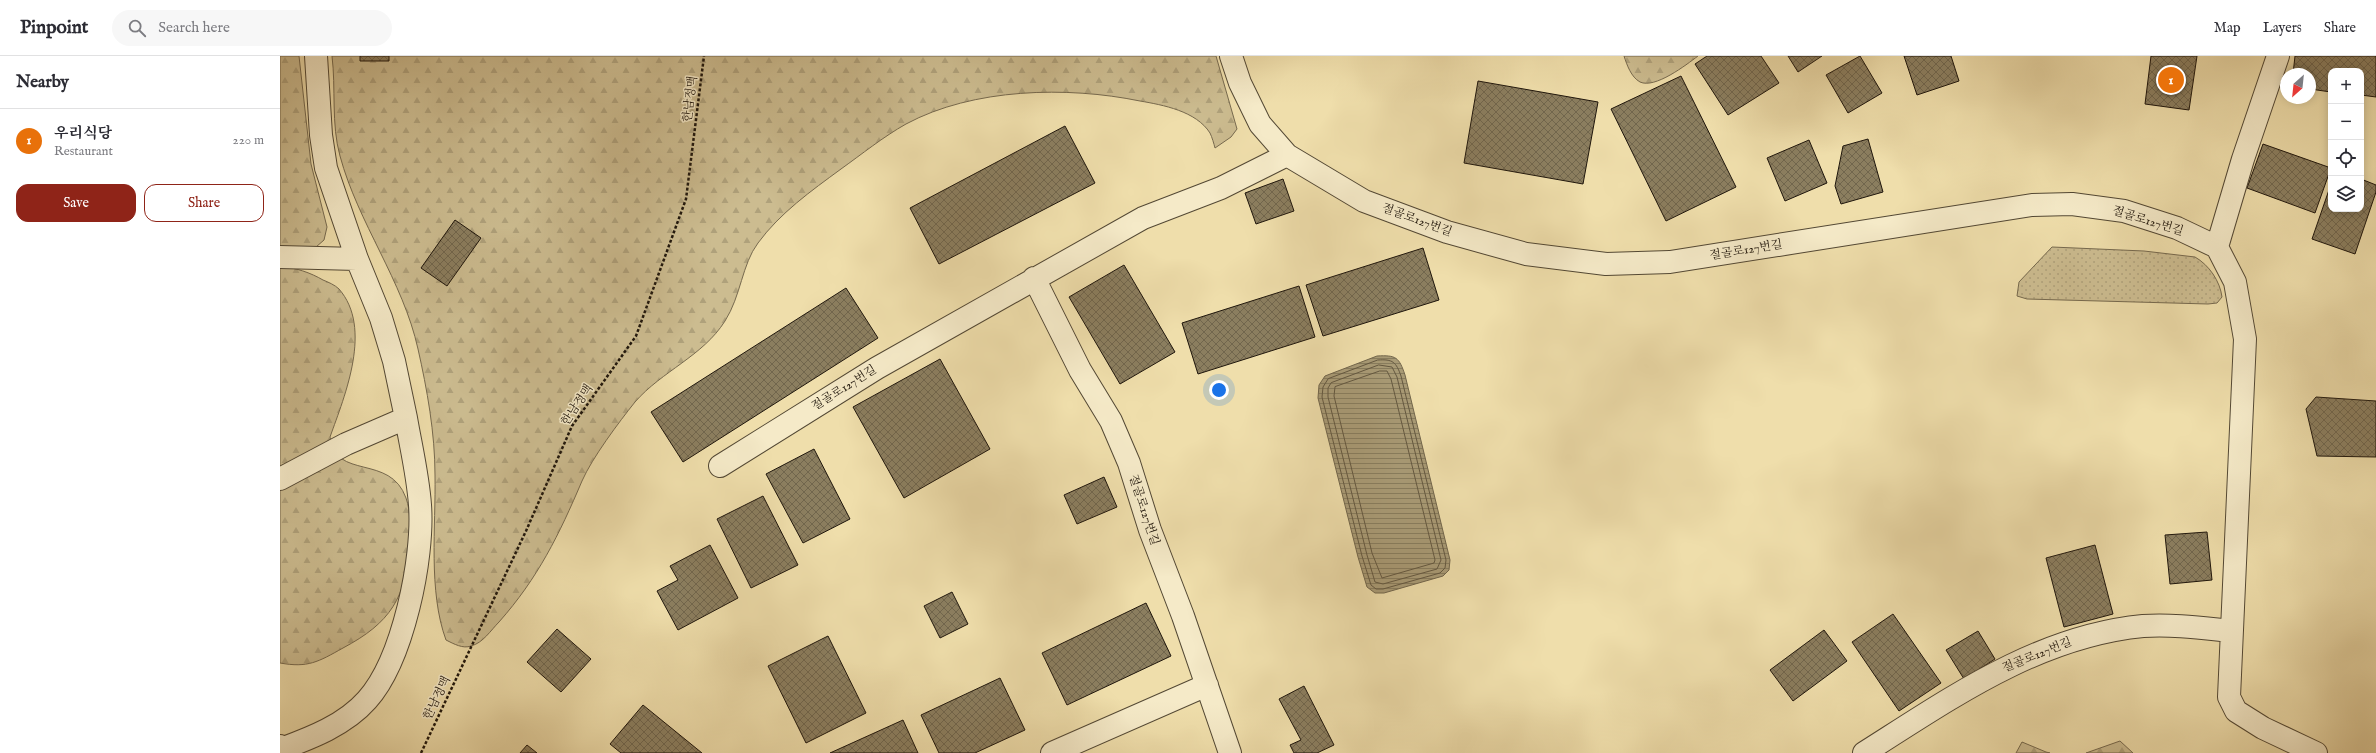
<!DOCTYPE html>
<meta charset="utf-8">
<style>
body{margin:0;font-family:"IM FELL English","Noto Serif KR",serif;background:#f7f7f7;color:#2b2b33}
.controls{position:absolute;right:12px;top:12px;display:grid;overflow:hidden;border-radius:8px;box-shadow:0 2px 10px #0003}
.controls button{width:36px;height:36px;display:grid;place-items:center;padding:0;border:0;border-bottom:1px solid #e1e1e2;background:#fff;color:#2b2b33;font:20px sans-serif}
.compass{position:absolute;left:2000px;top:12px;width:36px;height:36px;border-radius:50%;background:#fff;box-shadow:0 2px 10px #0003;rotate:207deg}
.you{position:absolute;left:939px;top:334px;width:14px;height:14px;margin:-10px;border:3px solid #fff;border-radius:50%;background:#1a73e8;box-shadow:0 0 0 6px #1a73e833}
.badge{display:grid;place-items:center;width:26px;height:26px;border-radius:50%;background:#8f2418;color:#fff;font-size:13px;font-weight:700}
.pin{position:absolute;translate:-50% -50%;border:2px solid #fff;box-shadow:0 1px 4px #0006}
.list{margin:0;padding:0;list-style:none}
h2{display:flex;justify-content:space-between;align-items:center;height:52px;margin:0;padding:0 16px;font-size:17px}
h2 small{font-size:13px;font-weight:400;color:#7c7c81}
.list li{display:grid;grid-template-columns:26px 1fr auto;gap:12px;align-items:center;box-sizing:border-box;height:64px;padding:0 16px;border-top:1px solid #e1e1e2}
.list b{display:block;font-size:15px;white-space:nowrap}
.list p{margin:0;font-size:13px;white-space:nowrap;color:#7c7c81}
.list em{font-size:13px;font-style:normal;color:#7c7c81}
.actions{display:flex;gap:8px;padding:12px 16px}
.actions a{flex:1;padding:9px 0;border:1px solid #8f2418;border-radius:12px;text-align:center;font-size:14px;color:#8f2418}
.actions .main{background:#8f2418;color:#fff}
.icon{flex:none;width:22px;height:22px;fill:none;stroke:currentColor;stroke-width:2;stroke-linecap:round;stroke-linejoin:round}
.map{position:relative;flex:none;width:2096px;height:697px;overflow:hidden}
header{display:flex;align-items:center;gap:24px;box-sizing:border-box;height:56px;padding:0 20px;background:#fff;border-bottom:1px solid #e1e1e2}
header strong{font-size:19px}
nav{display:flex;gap:22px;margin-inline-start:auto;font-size:14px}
.search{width:280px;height:36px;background:#f7f7f7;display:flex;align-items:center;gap:10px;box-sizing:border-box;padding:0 14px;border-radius:22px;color:#7c7c81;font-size:15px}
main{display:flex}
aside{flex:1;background:#fff}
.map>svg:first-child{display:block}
</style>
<header>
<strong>Pinpoint</strong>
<div class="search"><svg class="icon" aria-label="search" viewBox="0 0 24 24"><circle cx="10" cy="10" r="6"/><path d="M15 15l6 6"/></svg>Search here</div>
<nav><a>Map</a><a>Layers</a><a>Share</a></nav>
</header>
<main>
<aside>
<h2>Nearby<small></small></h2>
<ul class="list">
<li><span class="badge" style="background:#e8710a">1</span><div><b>우리식당</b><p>Restaurant</p></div><em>220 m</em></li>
</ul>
<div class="actions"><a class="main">Save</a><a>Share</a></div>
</aside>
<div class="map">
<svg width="2096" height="697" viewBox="0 0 2096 697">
<defs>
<pattern id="forest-firs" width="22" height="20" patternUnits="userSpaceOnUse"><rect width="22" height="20" fill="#ccbc90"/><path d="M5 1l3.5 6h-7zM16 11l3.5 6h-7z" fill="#afa17b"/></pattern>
<pattern id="garden-dots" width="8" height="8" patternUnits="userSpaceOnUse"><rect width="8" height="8" fill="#ccbc90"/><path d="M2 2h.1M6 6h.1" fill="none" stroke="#afa17b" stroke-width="1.8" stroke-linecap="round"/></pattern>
<pattern id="water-rules" width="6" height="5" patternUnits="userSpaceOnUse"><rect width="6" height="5" fill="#a89a75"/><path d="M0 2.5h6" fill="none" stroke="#887d5e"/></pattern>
<pattern id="building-cross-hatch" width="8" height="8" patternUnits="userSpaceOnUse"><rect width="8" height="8" fill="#8b7e5f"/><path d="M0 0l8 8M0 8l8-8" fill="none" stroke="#71664d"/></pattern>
</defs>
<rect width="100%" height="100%" fill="#efdeab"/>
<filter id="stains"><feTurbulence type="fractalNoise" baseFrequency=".005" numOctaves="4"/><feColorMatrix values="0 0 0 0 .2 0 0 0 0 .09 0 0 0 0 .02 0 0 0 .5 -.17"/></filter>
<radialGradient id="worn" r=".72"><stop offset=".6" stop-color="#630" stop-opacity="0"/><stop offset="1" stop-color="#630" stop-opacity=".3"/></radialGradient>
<!-- forest -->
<path fill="url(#forest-firs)" stroke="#76694e" d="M0,0H19L31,108L47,171L44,184L36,191H0Z
M52,0H936L957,73L951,81L935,92C934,88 932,81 930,77C916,55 883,49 860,45C787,30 693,32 626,68C603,81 582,98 561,113C531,135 500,157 478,187C462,208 461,240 445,265C423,300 382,315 355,346C339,366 312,402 302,425C279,479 258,522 219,566C211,574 203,587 191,590C183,593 174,588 166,584C148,535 156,470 155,419C155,377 147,333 138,293C123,225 78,167 60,100C51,68 56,32 52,0Z
M1344,0H1418C1406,9 1375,33 1360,26C1351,21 1347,9 1344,0Z
M0,211C15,211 31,217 43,224C48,226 55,229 59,233C93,272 65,339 50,381C55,425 110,397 126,442C131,456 130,473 129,487C127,542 110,567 63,592C38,606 28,612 0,607Z
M1840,685L1853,697H1806Z
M1742,686L1766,696L1770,697H1736Z"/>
<!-- garden -->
<path fill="url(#garden-dots)" stroke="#76694e" d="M1772,191L1864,195L1915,201C1929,209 1940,225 1942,241L1937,247L1928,248L1747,243L1737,240L1739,226Z"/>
<!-- water -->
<path fill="url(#water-rules)" stroke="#71654b" d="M1097,300C1116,299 1119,301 1125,319L1170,504L1169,514L1163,520L1104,537H1095L1087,531L1078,501L1038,342L1039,329L1045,320Z"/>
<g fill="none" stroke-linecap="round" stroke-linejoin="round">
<!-- shore -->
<path stroke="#645840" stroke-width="1" d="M1098,304C1113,303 1116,306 1121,320L1166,504L1165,512L1160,517L1103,533H1096L1091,529L1082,500L1042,341L1043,331L1048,323Z
M1099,309L1112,311L1117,321L1161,504L1157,513L1103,528L1095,526L1087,499L1048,341V332L1051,327Z
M1100,315H1107L1111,323L1155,504L1154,507L1102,522L1092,497L1054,340L1055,331Z"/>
</g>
<!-- building -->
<path fill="url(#building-cross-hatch)" stroke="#1f160c" d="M80,0H109V5H80Z
M1427,0H1481L1499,27L1448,59L1415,8Z
M1508,0H1542L1518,16Z
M1580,0L1602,37L1568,57L1546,19Z
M1624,0H1671L1679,25L1637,39Z
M1871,0H1917L1909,54L1865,48Z
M2015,0H2096V41L2081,39V15H2051V36L2030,33V18H2013Z
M1401,20L1456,131L1386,165L1331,53Z
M1198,25L1318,46L1303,128L1184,107Z
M785,70L815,127L659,208L630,152Z
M1588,83L1603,136L1561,148L1555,130L1563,90Z
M1529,84L1547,127L1505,145L1487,102Z
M1983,88L2051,112L2035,157L1967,132Z
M1003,123L1014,155L976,168L965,137Z
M2081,123L2096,129V136L2075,198L2032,183L2051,128V153H2081Z
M175,164L201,182L167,230L141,212Z
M1143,192L1159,244L1043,280L1026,229Z
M844,209L895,296L840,328L789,241Z
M1019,230L1035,281L918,318L902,267Z
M566,232L598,282L403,406L371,356Z
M660,303L710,393L624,442L573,351Z
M2036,341L2096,345V401L2037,400L2026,353Z
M534,393L570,463L523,487L486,418Z
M824,421L837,451L797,468L784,439Z
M483,440L518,509L471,532L437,463Z
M1927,476L1932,524L1890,528L1885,479Z
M430,489L458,542L398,574L377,535L398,524L390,510Z
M1815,489L1833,558L1784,571L1766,502Z
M672,536L688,568L660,582L644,550Z
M866,547L891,600L787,649L762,597Z
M1613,558L1661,627L1619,655L1572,586Z
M277,573L311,603L281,636L247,606Z
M1544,574L1567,605L1513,645L1490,614Z
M1698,575L1715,603L1684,623L1666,594Z
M548,580L586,657L526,687L488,610Z
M720,622L745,674L695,697H659L641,659Z
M1024,630L1054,689L1037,697H1014L1010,689L1021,684L999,643Z
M363,649L422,697H341L330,688Z
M623,664L638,697H550Z
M247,689L257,697H240Z"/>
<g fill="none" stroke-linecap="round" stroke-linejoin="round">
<defs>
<path id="minor" d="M36,0L41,79L46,112L77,203
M951,0L960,27L980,68L1007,99L1084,145L1167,176L1246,198L1326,208L1390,206L1752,149L1792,148L1844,155L1897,172L1937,191L1955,226L1965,283L1949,641L1956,655L1983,672L2036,697
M1937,191L1963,103L1998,0
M0,201L77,203L101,262L114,305L126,362
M754,222L800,314L831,365L849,407L870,474L903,560L950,697
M440,410L597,312L863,162L941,132L1007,99
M0,423L66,388L126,362C131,391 138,420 140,449C144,502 123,604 87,644C65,669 31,682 1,693L0,690
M772,697L927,629
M1584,697C1671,642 1758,580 1863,570C1892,568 1922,572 1951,575"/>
</defs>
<!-- minor casing -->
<use href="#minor" stroke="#534834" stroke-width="24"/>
<!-- path -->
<path stroke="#1f160c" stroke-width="2.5" stroke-dasharray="3 2" stroke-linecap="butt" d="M141,697L246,475L292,370L356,280L406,143L424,0"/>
<!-- minor -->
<use href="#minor" stroke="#f5eac8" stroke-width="22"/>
</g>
<g text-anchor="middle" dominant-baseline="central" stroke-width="3" stroke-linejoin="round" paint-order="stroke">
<!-- street labels -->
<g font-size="12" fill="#1f160c" stroke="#f5eac8">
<text transform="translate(410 43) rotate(-83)">한남정맥</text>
<text transform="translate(1137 164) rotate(20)">절골로127번길</text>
<text transform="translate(1868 165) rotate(17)">절골로127번길</text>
<text transform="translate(1466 194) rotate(-9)">절골로127번길</text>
<text transform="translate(564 332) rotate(-32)">절골로127번길</text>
<text transform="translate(297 349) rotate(-56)">한남정맥</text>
<text transform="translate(864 454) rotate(72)">절골로127번길</text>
<text transform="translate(1757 599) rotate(-22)">절골로127번길</text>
<text transform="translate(157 642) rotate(-64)">한남정맥</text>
</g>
</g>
<rect width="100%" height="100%" filter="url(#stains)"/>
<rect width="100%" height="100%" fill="url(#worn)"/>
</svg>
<div class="controls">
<button>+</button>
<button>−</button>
<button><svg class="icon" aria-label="locate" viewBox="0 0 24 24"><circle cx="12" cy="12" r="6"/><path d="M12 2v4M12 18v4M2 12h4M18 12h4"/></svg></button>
<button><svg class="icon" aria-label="layers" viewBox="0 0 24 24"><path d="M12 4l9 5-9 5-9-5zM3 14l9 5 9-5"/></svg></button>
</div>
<svg class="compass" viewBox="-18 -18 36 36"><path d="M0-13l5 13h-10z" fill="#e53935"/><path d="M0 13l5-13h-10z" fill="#7c7c81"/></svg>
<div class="you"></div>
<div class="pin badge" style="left:1891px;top:24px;background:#e8710a">1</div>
</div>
</main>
